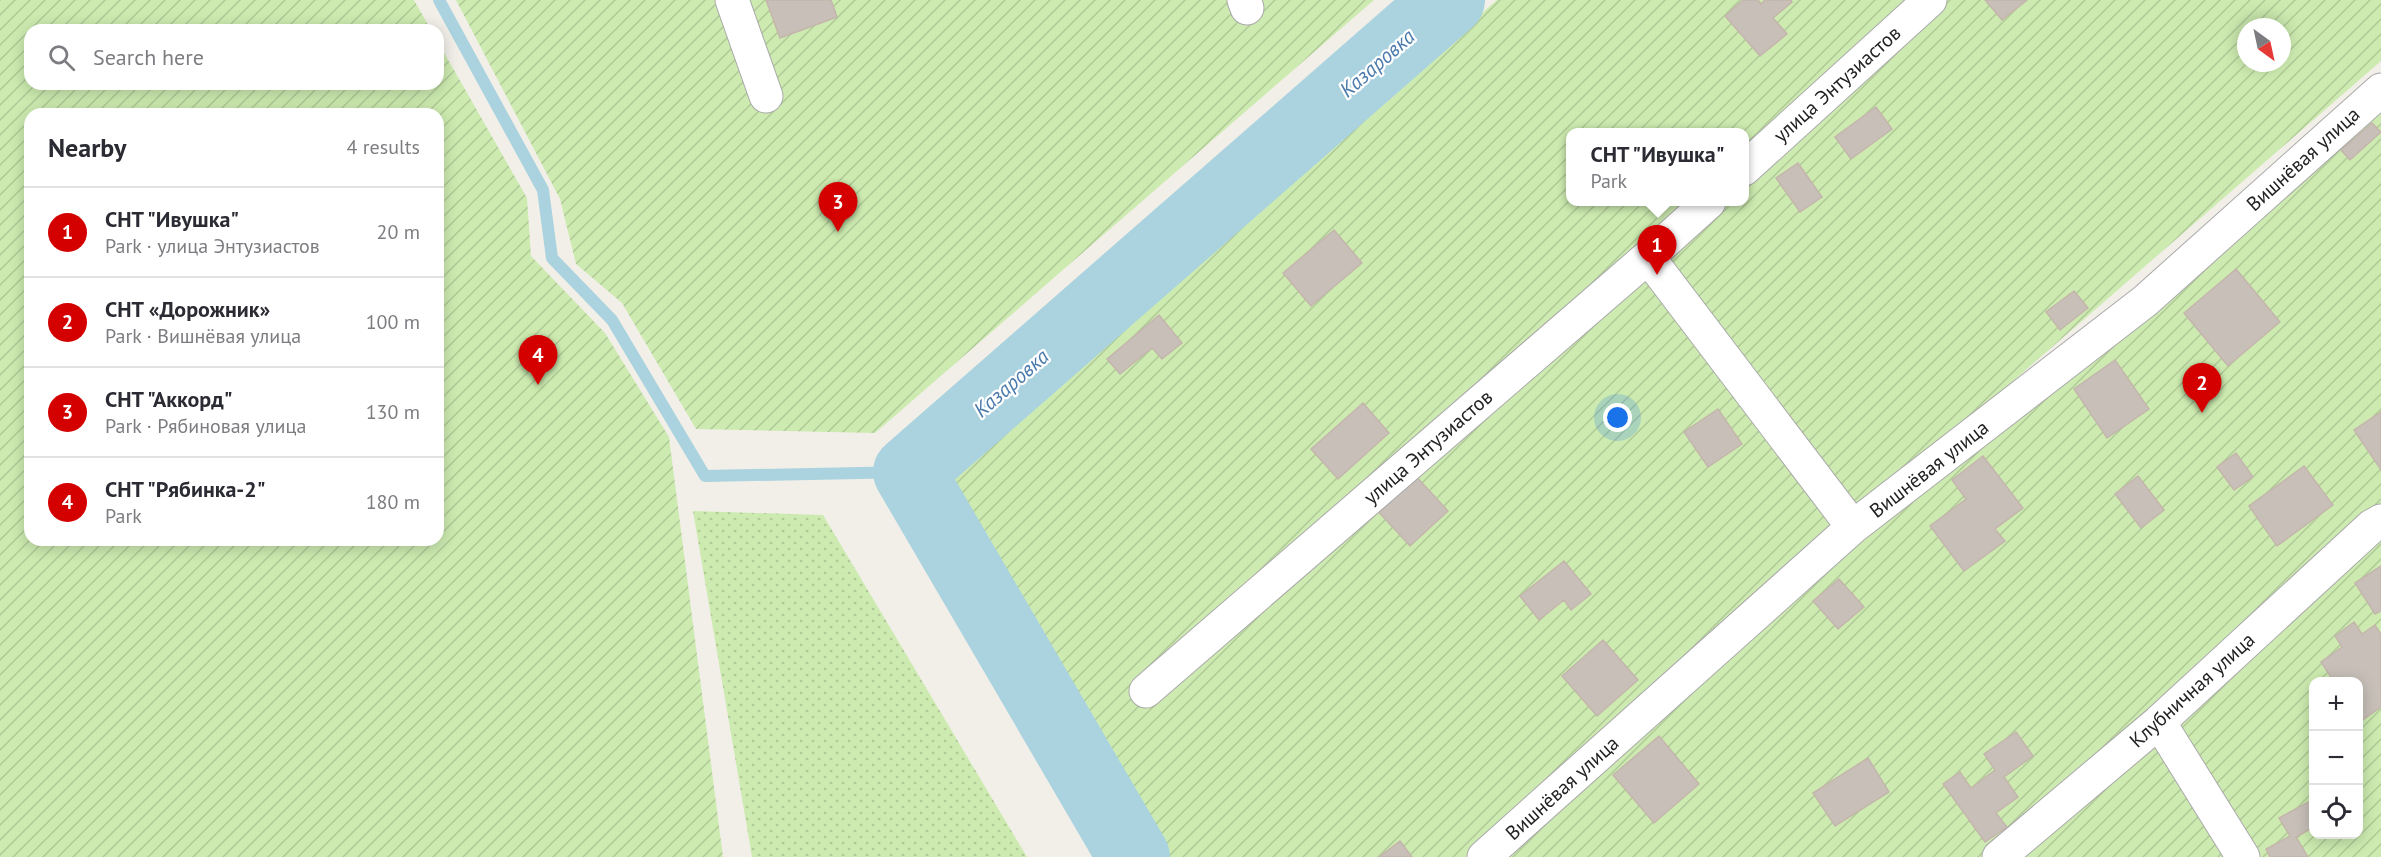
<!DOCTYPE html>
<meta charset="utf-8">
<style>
body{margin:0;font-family:"PT Sans",sans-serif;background:#f2f2f3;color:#2b2b33}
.controls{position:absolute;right:18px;bottom:18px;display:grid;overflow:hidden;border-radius:12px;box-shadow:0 3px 15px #0003}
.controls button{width:54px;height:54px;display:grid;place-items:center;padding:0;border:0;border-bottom:2px solid #e1e1e2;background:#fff;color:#2b2b33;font:30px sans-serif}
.compass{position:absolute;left:2237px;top:18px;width:54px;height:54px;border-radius:50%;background:#fff;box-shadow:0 3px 15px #0003;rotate:147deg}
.you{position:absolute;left:1618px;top:418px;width:21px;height:21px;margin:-15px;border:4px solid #fff;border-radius:50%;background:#1a73e8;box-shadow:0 0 0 9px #1a73e833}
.badge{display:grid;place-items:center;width:39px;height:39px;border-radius:50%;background:#d40000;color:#fff;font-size:20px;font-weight:700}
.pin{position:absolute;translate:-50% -50px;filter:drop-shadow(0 2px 3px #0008)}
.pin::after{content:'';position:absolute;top:32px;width:21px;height:18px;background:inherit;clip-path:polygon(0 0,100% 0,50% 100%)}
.popup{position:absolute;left:1566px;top:128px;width:183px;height:78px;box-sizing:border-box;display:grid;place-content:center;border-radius:12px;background:#fff;filter:drop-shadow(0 2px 4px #0005);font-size:20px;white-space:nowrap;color:#7c7c81}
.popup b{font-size:22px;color:#2b2b33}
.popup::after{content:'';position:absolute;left:50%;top:100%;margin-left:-12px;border:12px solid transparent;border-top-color:#fff}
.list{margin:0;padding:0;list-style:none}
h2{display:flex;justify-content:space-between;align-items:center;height:78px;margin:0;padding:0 24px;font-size:26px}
h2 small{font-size:20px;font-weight:400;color:#7c7c81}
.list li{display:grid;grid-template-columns:39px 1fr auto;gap:18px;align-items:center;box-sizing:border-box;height:90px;padding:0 24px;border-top:2px solid #e1e1e2}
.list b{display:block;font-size:22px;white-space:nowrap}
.list p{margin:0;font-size:20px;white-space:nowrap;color:#7c7c81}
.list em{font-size:20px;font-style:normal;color:#7c7c81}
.icon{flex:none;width:33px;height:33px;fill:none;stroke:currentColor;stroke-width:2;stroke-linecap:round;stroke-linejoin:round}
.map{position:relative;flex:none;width:2381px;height:857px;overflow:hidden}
.search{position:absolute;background:#fff;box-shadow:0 3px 15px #0003;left:24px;top:24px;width:420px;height:66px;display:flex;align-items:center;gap:15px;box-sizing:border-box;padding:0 21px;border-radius:18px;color:#7c7c81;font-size:22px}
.panel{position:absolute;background:#fff;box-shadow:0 3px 15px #0003;left:24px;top:108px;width:420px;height:438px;border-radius:18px}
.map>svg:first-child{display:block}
</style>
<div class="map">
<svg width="2381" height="857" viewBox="0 0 2381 857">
<defs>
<pattern id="grass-dots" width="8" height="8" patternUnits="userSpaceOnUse" patternTransform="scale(1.5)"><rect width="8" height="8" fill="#cdebb0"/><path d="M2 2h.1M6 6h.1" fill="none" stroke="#b0c997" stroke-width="1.8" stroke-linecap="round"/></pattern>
<pattern id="garden-furrows" width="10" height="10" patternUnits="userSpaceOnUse" patternTransform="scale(1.5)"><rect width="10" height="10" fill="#cdebb0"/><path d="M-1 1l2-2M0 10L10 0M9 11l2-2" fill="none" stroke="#b0c997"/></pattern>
</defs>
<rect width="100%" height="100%" fill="#f2efe9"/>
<!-- grass -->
<path fill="url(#grass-dots)" d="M693,511L823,515L1027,857H752Z"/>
<!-- garden -->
<path fill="url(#garden-furrows)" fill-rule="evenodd" d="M0,0H414L431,30H30V84H438V42L527,198L531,256L605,333L669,437L723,857H0ZM30,114H438V540H30Z
M456,0H1374L875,433L696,429L622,303L576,264L560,199Z
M1497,0H2381V61L1466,857H1150L934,488ZM2246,27H2282V63H2246ZM1570,132H1744V202H1570Z
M2381,112V857H1497L1838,561L2209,264ZM2314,682H2358V834H2314Z"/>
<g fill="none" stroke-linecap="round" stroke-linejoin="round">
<!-- stream -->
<path stroke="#aad3df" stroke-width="12" d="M439,0L543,190L552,258L612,320L705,476L909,472"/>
<!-- river -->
<path stroke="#aad3df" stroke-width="72" d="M1134,857L909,472L1449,0"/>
</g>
<!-- building -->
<path fill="#c7bfb8" stroke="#c4b6ab" stroke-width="1.5" d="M766,0H831L837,17L780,38Z
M1743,0H1758L1761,4L1765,0H1791L1792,2L1773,18L1787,34L1760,56L1725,16Z
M1985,0H2027L2002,20Z
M1876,107L1892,129L1851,159L1835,137Z
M2372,123L2381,132L2350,160L2341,150Z
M1798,163L1822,197L1800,212L1776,178Z
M1334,230L1362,263L1311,306L1283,273Z
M2236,269L2280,322L2228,366L2184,313Z
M2074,291L2088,308L2060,330L2046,312Z
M1159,315L1182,343L1162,359L1152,348L1120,374L1107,359Z
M2115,360L2149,409L2107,438L2074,389Z
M1363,403L1389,433L1338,479L1311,449Z
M1718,409L1742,444L1708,467L1684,432Z
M2381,412V470L2354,430Z
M2236,453L2253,477L2234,490L2217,467Z
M1983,456L2023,508L1995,529L2005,541L1964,571L1930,526L1966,499L1952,480Z
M2304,466L2333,505L2277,546L2249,506Z
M1413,473L1448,511L1410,546L1375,508Z
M2138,476L2164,510L2141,528L2115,494Z
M1564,561L1591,594L1571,610L1564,600L1539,620L1520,596Z
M2381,566V611L2375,614L2355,583Z
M1839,579L1864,607L1838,629L1813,601Z
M2354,622L2362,634L2375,625L2381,634V707L2361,721L2358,718V682H2334L2321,662L2342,647L2335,636Z
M1603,640L1638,680L1597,716L1562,676Z
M2016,732L2033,756L2004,777L2018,797L1996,813L2007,827L1985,842L1943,784L1960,772L1971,788L1995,770L1984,754Z
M1659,736L1699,784L1654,823L1613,775Z
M1868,758L1889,792L1835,826L1813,793Z
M2314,799V827L2296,837L2308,857H2270L2266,849L2290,836L2279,818Z
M1400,841L1412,857H1379Z"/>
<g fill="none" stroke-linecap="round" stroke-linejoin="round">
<defs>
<path id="minor" d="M732,0L766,96
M1244,0L1247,8
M1744,169L1930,0
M1648,257L1853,527
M1146,691L1648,257L1709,202
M2159,722L2243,857
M1484,857L1853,527L2145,301L2381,90
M1999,857L2159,722L2372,526L2381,521"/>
</defs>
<!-- minor casing -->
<use href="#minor" stroke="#a9a9a9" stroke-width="35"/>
<!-- minor -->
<use href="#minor" stroke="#fff" stroke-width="33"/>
</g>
<g text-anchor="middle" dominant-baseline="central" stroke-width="4.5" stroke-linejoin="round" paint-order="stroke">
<!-- street labels -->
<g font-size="20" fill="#222" stroke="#fff">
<text transform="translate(1837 84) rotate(-42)">улица Энтузиастов</text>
<text transform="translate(2303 159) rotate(-42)">Вишнёвая улица</text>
<text transform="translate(1428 447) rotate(-41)">улица Энтузиастов</text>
<text transform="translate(1929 469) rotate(-38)">Вишнёвая улица</text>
<text transform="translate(2192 690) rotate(-42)">Клубничная улица</text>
<text transform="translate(1562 788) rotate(-42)">Вишнёвая улица</text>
</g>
<!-- water labels -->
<g font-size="21" font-style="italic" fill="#4a7aab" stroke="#fff">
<text transform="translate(1377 63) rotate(-41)">Казаровка</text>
<text transform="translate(1011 383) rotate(-41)">Казаровка</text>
</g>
</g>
</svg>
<div class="controls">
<button>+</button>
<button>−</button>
<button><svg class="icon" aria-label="locate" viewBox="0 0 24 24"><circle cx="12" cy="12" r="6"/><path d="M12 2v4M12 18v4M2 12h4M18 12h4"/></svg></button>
</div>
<svg class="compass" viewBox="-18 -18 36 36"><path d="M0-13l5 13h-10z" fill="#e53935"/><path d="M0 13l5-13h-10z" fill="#7c7c81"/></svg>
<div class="you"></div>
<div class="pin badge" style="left:1657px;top:275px">1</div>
<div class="popup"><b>СНТ &quot;Ивушка&quot;</b>Park</div>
<div class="pin badge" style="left:2202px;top:413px">2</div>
<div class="pin badge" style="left:838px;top:232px">3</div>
<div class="pin badge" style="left:538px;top:385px">4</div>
<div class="search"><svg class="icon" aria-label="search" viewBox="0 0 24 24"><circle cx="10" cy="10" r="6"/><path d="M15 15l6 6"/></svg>Search here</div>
<section class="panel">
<h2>Nearby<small>4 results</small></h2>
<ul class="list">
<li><span class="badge">1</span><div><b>СНТ &quot;Ивушка&quot;</b><p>Park · улица Энтузиастов</p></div><em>20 m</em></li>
<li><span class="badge">2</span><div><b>СНТ «Дорожник»</b><p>Park · Вишнёвая улица</p></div><em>100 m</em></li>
<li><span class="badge">3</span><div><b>СНТ &quot;Аккорд&quot;</b><p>Park · Рябиновая улица</p></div><em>130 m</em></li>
<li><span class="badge">4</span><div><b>СНТ &quot;Рябинка-2&quot;</b><p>Park</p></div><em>180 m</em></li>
</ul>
</section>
</div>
